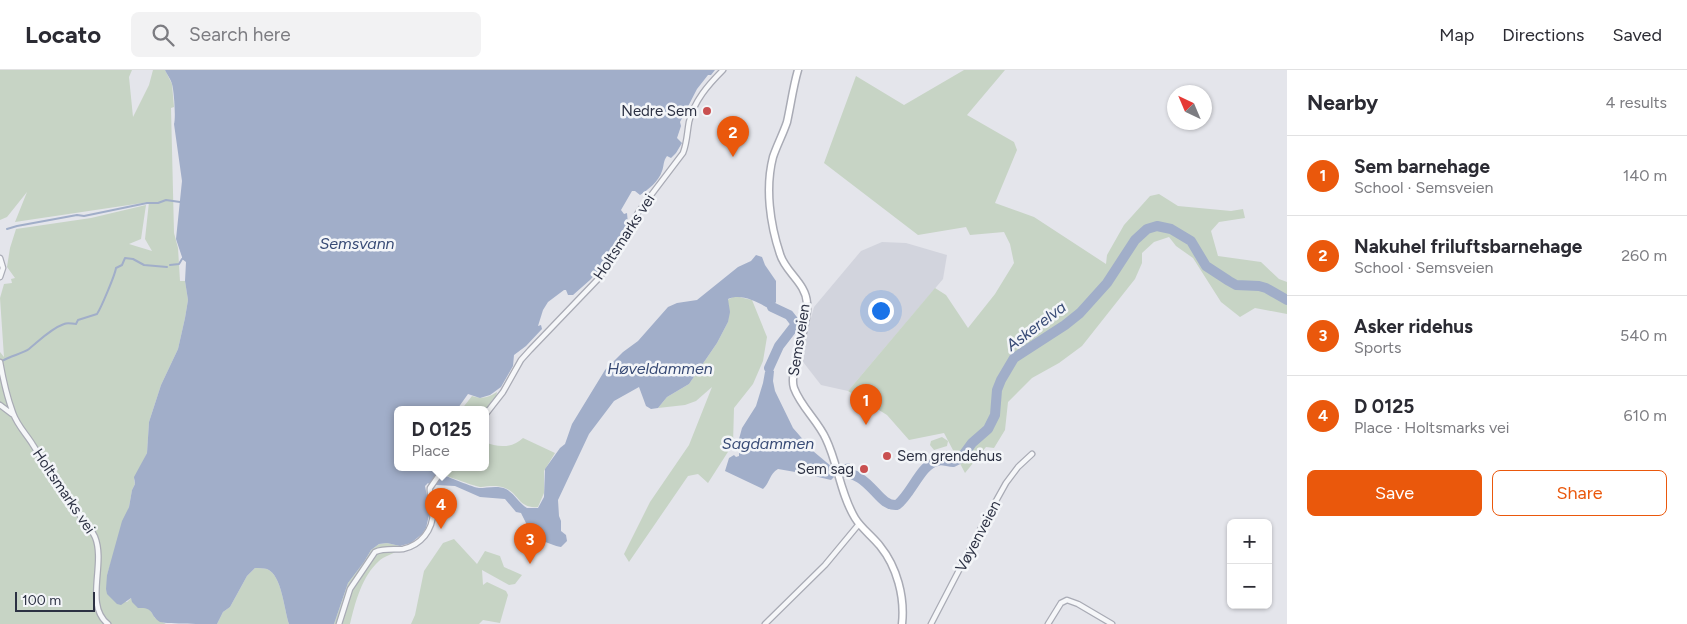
<!DOCTYPE html>
<meta charset="utf-8">
<style>
body{margin:0;font-family:Figtree,sans-serif;background:#f2f2f3;color:#2b2b33}
.controls{position:absolute;right:15px;bottom:15px;display:grid;overflow:hidden;border-radius:8px;box-shadow:0 1px 4px #0004}
.controls button{width:45px;height:45px;display:grid;place-items:center;padding:0;border:0;border-bottom:1px solid #e1e1e2;background:#fff;color:#2b2b33;font:25px sans-serif}
.compass{position:absolute;left:1167px;top:15px;width:45px;height:45px;border-radius:50%;background:#fff;box-shadow:0 1px 4px #0004;rotate:316deg}
.scale{position:absolute;left:15px;bottom:12px;width:80px;box-sizing:border-box;padding-left:5px;border:2px solid #2c3143;border-top:0;font-size:14px;line-height:18px;white-space:nowrap;color:#2c3143;-webkit-text-stroke:4px #f3f5f8;paint-order:stroke}
.you{position:absolute;left:880px;top:240px;width:18px;height:18px;margin:-12px;border:4px solid #fff;border-radius:50%;background:#1a73e8;box-shadow:0 0 0 8px #1a73e833}
.badge{display:grid;place-items:center;width:32px;height:32px;border-radius:50%;background:#ea580c;color:#fff;font-size:16px;font-weight:700}
.pin{position:absolute;translate:-50% -41px;filter:drop-shadow(0 1px 2px #0008)}
.pin::after{content:'';position:absolute;top:26px;width:18px;height:15px;background:inherit;clip-path:polygon(0 0,100% 0,50% 100%)}
.popup{position:absolute;left:394px;top:336px;width:95px;height:65px;box-sizing:border-box;display:grid;place-content:center;border-radius:8px;background:#fff;filter:drop-shadow(0 1px 4px #0005);font-size:16px;white-space:nowrap;color:#7c7c81}
.popup b{font-size:19px;color:#2b2b33}
.popup::after{content:'';position:absolute;left:50%;top:100%;margin-left:-10px;border:10px solid transparent;border-top-color:#fff}
.list{margin:0;padding:0;list-style:none}
h2{display:flex;justify-content:space-between;align-items:center;height:65px;margin:0;padding:0 20px;font-size:21px}
h2 small{font-size:16px;font-weight:400;color:#7c7c81}
.list li{display:grid;grid-template-columns:32px 1fr auto;gap:15px;align-items:center;box-sizing:border-box;height:80px;padding:0 20px;border-top:1px solid #e1e1e2}
.list b{display:block;font-size:19px;white-space:nowrap}
.list p{margin:0;font-size:16px;white-space:nowrap;color:#7c7c81}
.list em{font-size:16px;font-style:normal;color:#7c7c81}
.actions{display:flex;gap:10px;padding:15px 20px}
.actions a{flex:1;padding:11px 0;border:1px solid #ea580c;border-radius:8px;text-align:center;font-size:18px;color:#ea580c}
.actions .main{background:#ea580c;color:#fff}
.icon{flex:none;width:28px;height:28px;fill:none;stroke:currentColor;stroke-width:2;stroke-linecap:round;stroke-linejoin:round}
.map{position:relative;flex:none;width:1287px;height:554px;overflow:hidden}
header{display:flex;align-items:center;gap:30px;box-sizing:border-box;height:70px;padding:0 25px;background:#fff;border-bottom:1px solid #e1e1e2}
header strong{font-size:24px}
nav{display:flex;gap:28px;margin-inline-start:auto;font-size:18px}
.search{width:350px;height:45px;background:#f2f2f3;display:flex;align-items:center;gap:12px;box-sizing:border-box;padding:0 18px;border-radius:8px;color:#7c7c81;font-size:19px}
main{display:flex}
aside{flex:1;background:#fff}
.map>svg:first-child{display:block}
</style>
<header>
<strong>Locato</strong>
<div class="search"><svg class="icon" aria-label="search" viewBox="0 0 24 24"><circle cx="10" cy="10" r="6"/><path d="M15 15l6 6"/></svg>Search here</div>
<nav><a>Map</a><a>Directions</a><a>Saved</a></nav>
</header>
<main>
<div class="map">
<svg width="1287" height="554" viewBox="0 0 1287 554">
<rect width="100%" height="100%" fill="#e4e5eb"/>
<!-- built -->
<path fill="#d2d4dd" d="M882,172L906,173L947,185L943,209L848,321L821,315L800,288L814,237L861,181Z"/>
<!-- green -->
<path fill="#c7d4c5" d="M0,0H132L129,7L133,47L149,15L153,0H165L172,14L174,37L171,38L174,163L178,178L180,211H185L188,230L185,248L178,279L161,315L149,352L147,383L134,410L135,414L132,420L129,437L107,505L124,531L127,532L131,528L139,538H147L150,540L155,548L166,554H0V282L4,287L0,228L4,214L12,213L11,209L15,208L7,197L10,178L16,159L91,148L146,135L141,169L129,174L152,181L145,169L149,132L15,152L27,122L7,147L0,150Z
M964,0H1005L967,45L1014,72L1017,80L995,133L1034,147L1106,194L1107,185L1124,155L1150,126L1159,124L1178,136L1231,141L1243,139L1245,148L1219,152L1211,161L1218,186L1261,192L1279,209L1287,212V244L1255,238L1240,247L1221,232L1193,188L1176,176L1169,167L1154,172L1142,183V193L1135,209L1082,276L1059,293L1032,308L1008,332L1005,360L994,378L986,377L965,403L944,363L909,370L887,345L848,321L935,218L946,225L968,258L995,224L1014,193L1010,174L1004,162L970,165L966,157L918,165L824,93L856,6L904,35Z
M735,226L752,230L767,267L763,291L753,314L734,338L733,374L708,413L698,404L688,406L629,492L624,484L650,432L689,375L712,317L696,331L685,335L658,338L667,327L689,314L717,273L728,252L729,236L727,230Z
M497,322L496,327L485,343V340H461L472,326C482,329 488,328 497,322Z
M942,367L948,371L947,376L934,380L930,375L931,371Z
M523,368L555,383L544,401V423L538,437C518,439 519,423 505,418C498,415 488,416 481,417C477,417 446,406 443,404L447,398H485V372C498,378 513,378 523,368Z
M454,469L477,494L485,481L500,486L504,497L522,505L515,514L509,515L482,500L483,515L487,512L506,521L508,525L500,553L483,550L479,554H411L415,545L424,501L443,473Z
M387,473L400,476L399,480C393,484 384,486 379,491C362,506 355,533 350,554H334L348,513L364,492L371,480L379,474Z
M255,498C259,498 263,498 267,499C282,505 284,540 289,554H217L223,542L230,537L247,506Z"/>
<!-- water -->
<path fill="#a1aec9" d="M165,0H715L711,5H708L697,19L680,52L681,56L677,68L682,73L676,83L671,88L667,86C663,91 664,96 662,101C659,111 648,120 640,125L635,121H632L621,140L624,144L627,143L628,154L602,197L590,210L573,225H568L566,220H564L548,232L543,240L538,256L541,255L542,259L526,276L514,285L513,296L501,317L490,325L480,328L468,324L458,338L460,340H397V398H440L441,399L436,407H433L435,408L430,415L428,413L425,416L430,441L426,458L422,464L411,473L400,476L387,473L379,474L371,480L364,492L348,513L334,554H289C284,540 282,505 267,499C263,498 259,498 255,498L247,506L230,537L223,542L217,554C205,554 169,554 160,552C149,545 155,537 138,538L132,532L131,528L121,535L117,534L107,524L106,519L107,505L122,451L129,437L132,420L135,414L134,407L147,383L149,352L161,315L178,279L185,248L188,230L185,211L186,192L182,189V187L176,169L182,111L174,54C176,49 174,20 172,14C171,9 167,5 165,0Z
M756,185L762,187L765,195L776,211V232L770,239C757,232 742,223 728,229L730,242L728,252L717,273L689,314L667,327L658,338L651,339L646,336L639,317L614,331L589,364L558,430L559,446L561,451V461L566,465L567,471L561,477C554,476 546,471 540,471L531,463L529,455H527L521,443L516,442L505,429L480,427L455,416L435,415L442,404C445,406 475,418 479,418C487,418 498,415 506,419C514,423 519,433 527,438H538L544,427L545,399L560,378L565,374L572,354L605,300L623,282L638,271L668,237L677,233L697,230L738,197L751,191Z
M769,298L774,301L773,311L775,321L793,358L813,381L832,397L850,393L845,406L834,407L831,410L801,403L778,399C769,404 770,413 763,419L725,401L729,388L734,385L736,387L739,386V369L742,358L756,336L763,313L765,302Z"/>
<g fill="none" stroke-linecap="round" stroke-linejoin="round">
<!-- stream -->
<path stroke="#a1aec9" stroke-width="2" d="M7,159L17,156L77,145L84,146L147,133H158L166,130L180,132
M170,195L179,194L182,189
M2,291C10,286 24,283 29,279C39,271 50,259 64,254C68,252 72,254 76,254L78,250L97,244C101,238 115,205 116,198L122,195L125,188L133,189L144,195L167,197"/>
<!-- river -->
<path stroke="#a1aec9" stroke-width="10" d="M769,298L779,276L796,254L789,245L772,237
M835,402C872,400 876,437 897,435C911,425 921,394 937,391C942,389 948,392 953,392L961,388L972,373L988,359L995,345L997,320L1001,310L1014,288L1065,255L1080,243L1107,213L1135,170L1147,159L1157,156L1171,159L1191,171L1206,196L1229,211L1236,215L1259,216L1266,218L1287,230"/>
<defs>
<path id="minor" d="M0,188L3,198L0,207
M0,292C3,309 7,327 13,343C17,355 27,365 33,375C45,394 55,413 68,430C76,442 89,454 95,467C106,494 84,535 108,554
M0,335L12,344
M485,345L503,322L521,290L530,280L600,207L610,191L639,141L683,83C687,73 687,63 689,52C694,31 708,15 723,0
M339,554L350,519L375,482C384,478 394,480 403,479C421,475 433,460 433,442C433,434 429,426 430,418L444,398
M765,554L825,495L859,454
M931,554L982,456L1006,413L1018,397L1032,384
M1048,554L1061,533L1067,530L1078,534L1112,554"/>
<path id="secondary" d="M798,0C793,17 791,34 787,52C783,64 777,75 773,87C765,118 770,154 780,184C785,202 806,213 807,233C809,256 788,301 794,318C801,337 818,351 826,369C838,394 840,423 855,448C861,458 872,466 880,476C897,497 905,527 902,554"/>
</defs>
<!-- minor casing -->
<use href="#minor" stroke="#a9abb5" stroke-width="7"/>
<!-- secondary casing -->
<use href="#secondary" stroke="#a9abb5" stroke-width="9"/>
<!-- minor -->
<use href="#minor" stroke="#f6f7f9" stroke-width="4.5"/>
<!-- secondary -->
<use href="#secondary" stroke="#fff" stroke-width="6"/>
</g>
<!-- markers -->
<g fill="#c95050" stroke="#f3f5f8" stroke-width="2">
<circle cx="707" cy="41" r="5"/>
<circle cx="887" cy="386" r="5"/>
<circle cx="864" cy="399" r="5"/>
</g>
<g text-anchor="middle" dominant-baseline="central" stroke-width="5" stroke-linejoin="round" paint-order="stroke">
<!-- poi labels -->
<g font-size="15" fill="#2c3143" stroke="#f3f5f8" text-anchor="end">
<text x="697" y="41">Nedre Sem</text>
<text x="897" y="386" text-anchor="start">Sem grendehus</text>
<text x="854" y="399">Sem sag</text>
</g>
<!-- street labels -->
<g font-size="15" fill="#2c3143" stroke="#f3f5f8">
<text transform="translate(624 167) rotate(-57)">Holtsmarks vei</text>
<text transform="translate(799 270) rotate(-81)">Semsveien</text>
<text transform="translate(64 421) rotate(56)">Holtsmarks vei</text>
<text transform="translate(978 466) rotate(-62)">Vøyenveien</text>
</g>
<!-- water labels -->
<g font-size="16" font-style="italic" fill="#374a75" stroke="#f3f5f8">
<text x="357" y="173">Semsvann</text>
<text transform="translate(1036 256) rotate(-37)">Askerelva</text>
<text x="660" y="298">Høveldammen</text>
<text x="768" y="373">Sagdammen</text>
</g>
</g>
</svg>
<div class="controls">
<button>+</button>
<button>−</button>
</div>
<svg class="compass" viewBox="-18 -18 36 36"><path d="M0-13l5 13h-10z" fill="#e53935"/><path d="M0 13l5-13h-10z" fill="#7c7c81"/></svg>
<div class="scale">100 m</div>
<div class="you"></div>
<div class="pin badge" style="left:866px;top:355px">1</div>
<div class="pin badge" style="left:733px;top:87px">2</div>
<div class="pin badge" style="left:530px;top:494px">3</div>
<div class="pin badge" style="left:441px;top:459px">4</div>
<div class="popup"><b>D 0125</b>Place</div>
</div>
<aside>
<h2>Nearby<small>4 results</small></h2>
<ul class="list">
<li><span class="badge">1</span><div><b>Sem barnehage</b><p>School · Semsveien</p></div><em>140 m</em></li>
<li><span class="badge">2</span><div><b>Nakuhel friluftsbarnehage</b><p>School · Semsveien</p></div><em>260 m</em></li>
<li><span class="badge">3</span><div><b>Asker ridehus</b><p>Sports</p></div><em>540 m</em></li>
<li><span class="badge">4</span><div><b>D 0125</b><p>Place · Holtsmarks vei</p></div><em>610 m</em></li>
</ul>
<div class="actions"><a class="main">Save</a><a>Share</a></div>
</aside>
</main>
